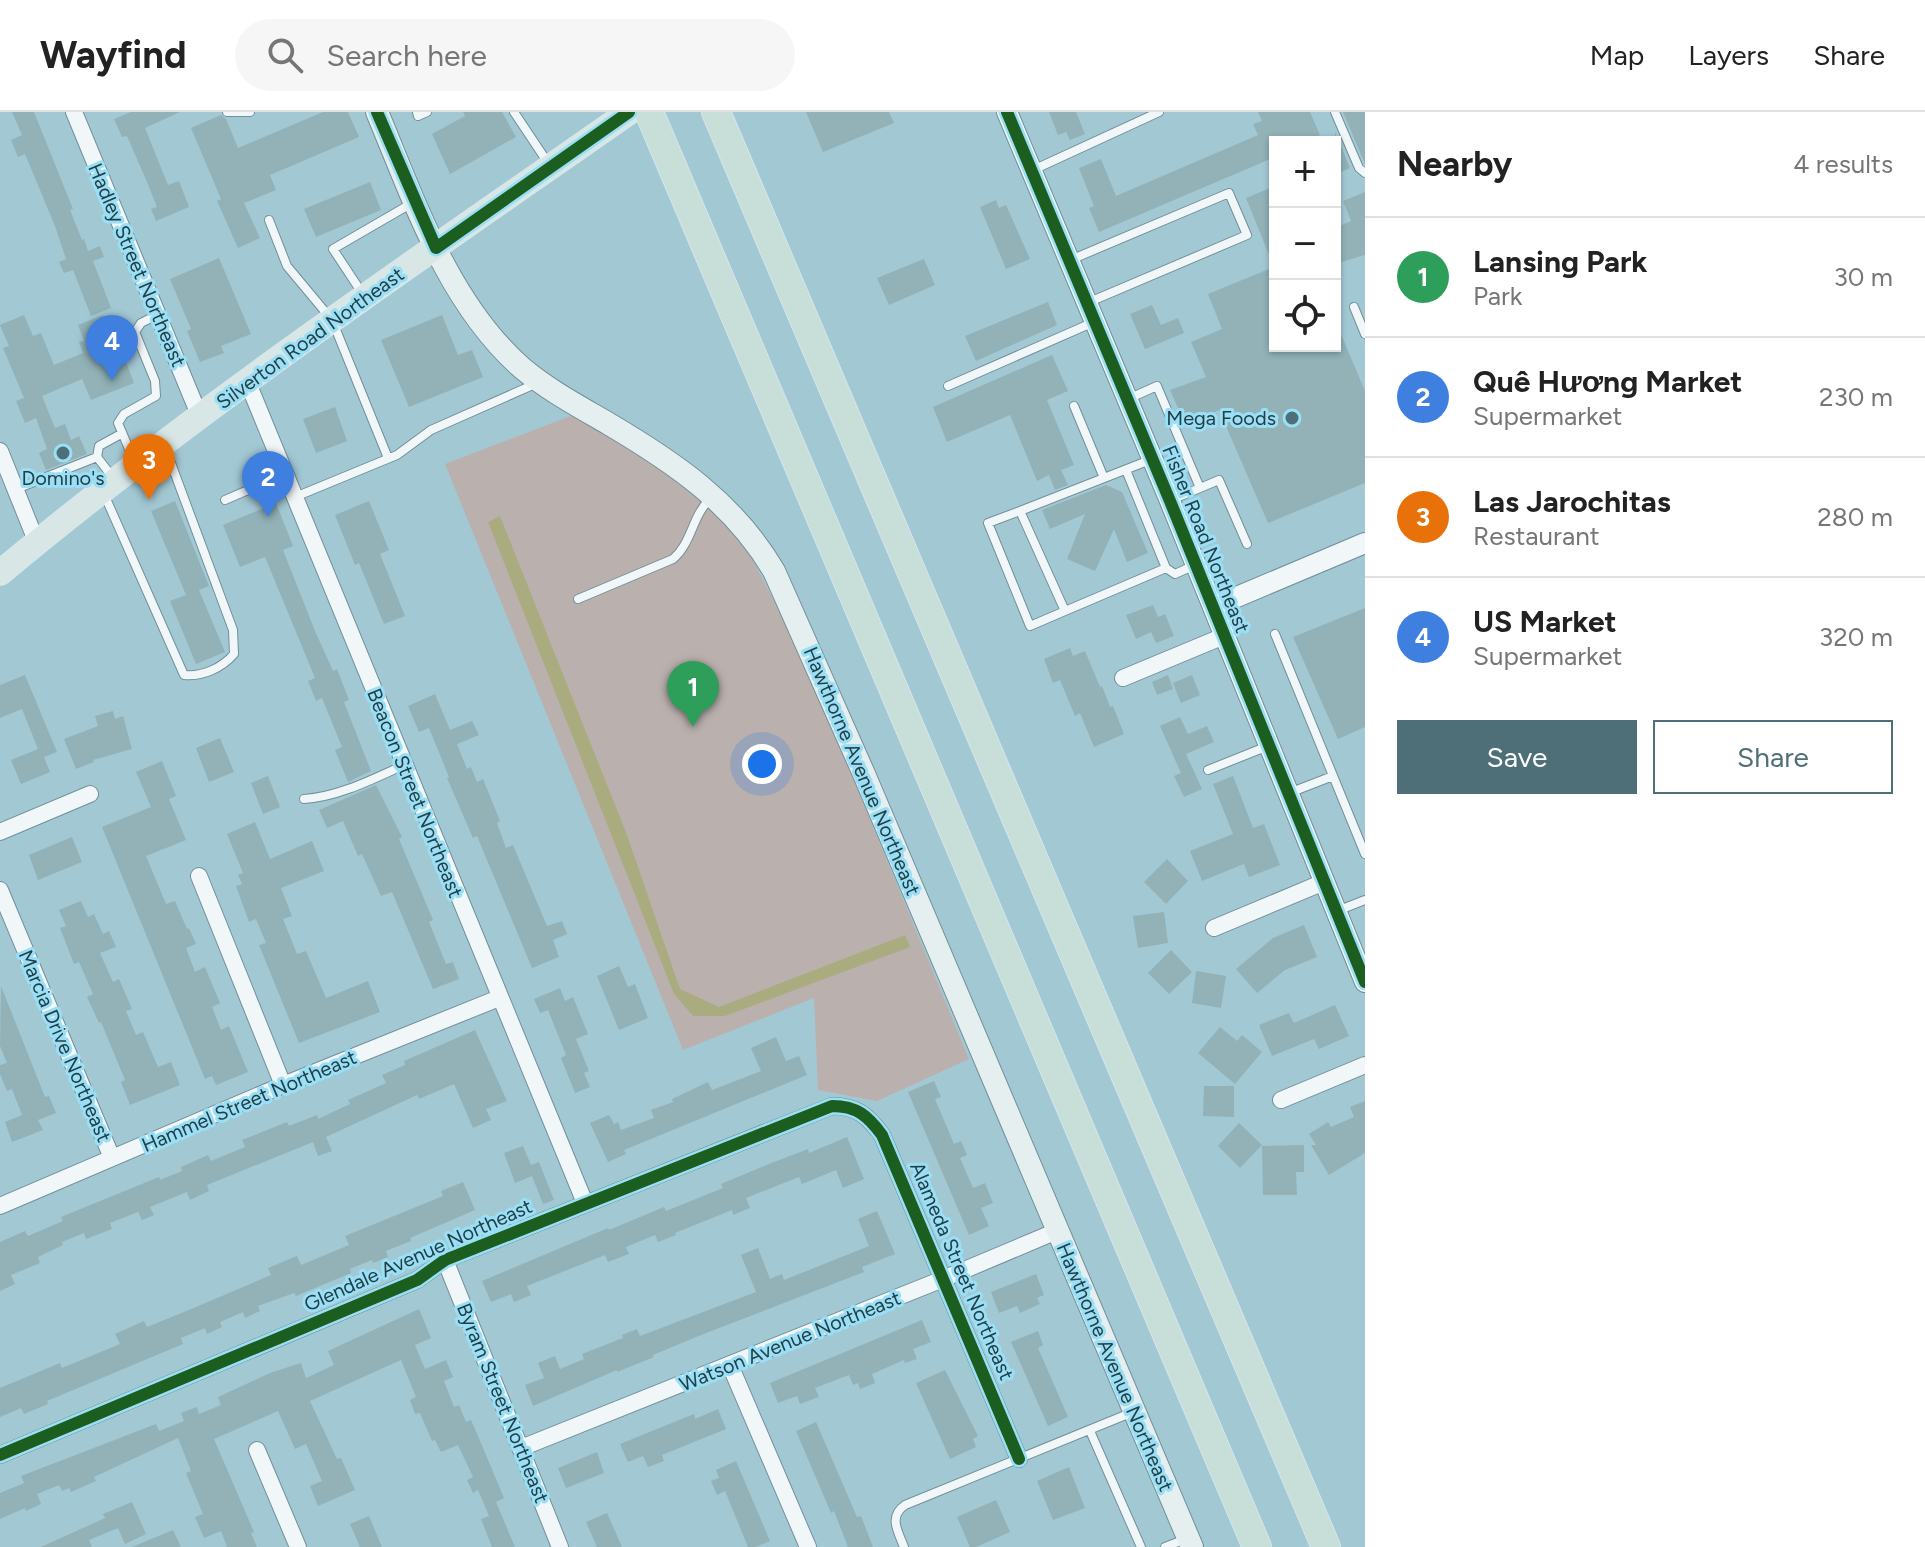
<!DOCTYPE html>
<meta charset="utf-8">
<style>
body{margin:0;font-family:Figtree,sans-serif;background:#f6f6f6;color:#222}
.controls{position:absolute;right:24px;top:24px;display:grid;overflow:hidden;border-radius:0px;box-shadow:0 2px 6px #0004}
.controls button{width:72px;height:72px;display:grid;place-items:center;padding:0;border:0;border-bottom:2px solid #e0e0e0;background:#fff;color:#222;font:40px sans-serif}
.you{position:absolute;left:762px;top:652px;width:28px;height:28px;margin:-20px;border:6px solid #fff;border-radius:50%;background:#1a73e8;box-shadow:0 0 0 12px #1a73e833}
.badge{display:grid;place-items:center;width:52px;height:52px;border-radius:50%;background:#4f6f78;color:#fff;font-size:26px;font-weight:700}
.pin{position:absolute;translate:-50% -66px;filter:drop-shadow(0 2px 4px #0008)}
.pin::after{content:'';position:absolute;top:42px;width:28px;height:24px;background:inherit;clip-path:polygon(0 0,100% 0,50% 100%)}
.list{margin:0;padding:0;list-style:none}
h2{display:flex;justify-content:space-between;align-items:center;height:104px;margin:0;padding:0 32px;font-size:34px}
h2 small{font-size:26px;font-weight:400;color:#767676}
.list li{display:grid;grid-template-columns:52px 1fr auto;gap:24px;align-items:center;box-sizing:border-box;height:120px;padding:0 32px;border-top:2px solid #e0e0e0}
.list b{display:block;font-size:30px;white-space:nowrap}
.list p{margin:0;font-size:26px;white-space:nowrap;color:#767676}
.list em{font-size:26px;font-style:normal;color:#767676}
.actions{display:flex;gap:16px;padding:24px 32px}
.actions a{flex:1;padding:18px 0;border:2px solid #4f6f78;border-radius:0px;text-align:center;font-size:28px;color:#4f6f78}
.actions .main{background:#4f6f78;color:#fff}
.icon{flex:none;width:44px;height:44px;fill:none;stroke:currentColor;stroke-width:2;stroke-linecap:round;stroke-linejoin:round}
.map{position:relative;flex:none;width:1365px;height:1435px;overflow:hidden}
header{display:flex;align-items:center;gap:48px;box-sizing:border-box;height:112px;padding:0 40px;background:#fff;border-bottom:2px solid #e0e0e0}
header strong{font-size:38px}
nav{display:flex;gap:44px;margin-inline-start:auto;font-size:28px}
.search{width:560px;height:72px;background:#f6f6f6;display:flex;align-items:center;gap:20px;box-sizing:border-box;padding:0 28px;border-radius:44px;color:#767676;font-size:30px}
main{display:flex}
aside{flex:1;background:#fff}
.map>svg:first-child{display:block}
</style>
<header>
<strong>Wayfind</strong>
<div class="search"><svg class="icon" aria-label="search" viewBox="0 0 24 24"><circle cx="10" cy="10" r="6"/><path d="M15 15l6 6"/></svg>Search here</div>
<nav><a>Map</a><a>Layers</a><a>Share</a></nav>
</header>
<main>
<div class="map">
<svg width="1365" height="1435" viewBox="0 0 1365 1435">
<rect width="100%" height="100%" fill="#a2c8d4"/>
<!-- green -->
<path fill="#bab1af" d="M573,303L665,355L740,423L805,549L969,947L877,989L818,978L814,886L683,938L445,352Z"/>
<!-- water -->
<path fill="#aaac7f" d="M500,404L627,723L680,877L719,895L905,823L910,835L725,904H693L674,882L488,410Z"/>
<!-- building -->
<path fill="#92b2b8" d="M12,0H34L73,97L70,98L82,128L84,127L88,139L100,134L104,145L93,149L111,196L91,204L73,158L64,161L59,150L66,147L55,114L25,42L18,45L11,28L22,23Z
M131,0H180L145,16L168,73L179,69L189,95L156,109L151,97L157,95L147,70L127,24L122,25L114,7Z
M323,0H348L359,25L270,63L276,78L244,91L260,126L238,136L217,89L221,87L191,16L221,3L226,7L238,36Z
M463,0H502L516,25L450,62L432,22L465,4Z
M806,0H889L894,11L823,40Z
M1049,0H1076L1085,22L1070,28L1066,20L1058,23Z
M1258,0H1310L1320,23L1303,30L1302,26L1293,30H1275V45L1099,120L1089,96L1094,94L1079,56L1101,47L1116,84L1258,23L1253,12L1262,9Z
M1343,0H1365V52Z
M1335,20L1350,56L1339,61L1335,52Z
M370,70L381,98L316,125L304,97Z
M1275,74V234H1335V208L1365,279V371L1268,411L1219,298L1185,312L1170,278L1206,265L1191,230L1222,217L1208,182L1274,155L1246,86Z
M1365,80V143L1335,152V116L1351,109L1343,89Z
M996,88L999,96L1006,93L1030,147L1006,157L980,95Z
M219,146L251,222L221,234L224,241L200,250L187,219L191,217L170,167Z
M924,147L935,173L889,193L877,166Z
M1048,190L1057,213L976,249L965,224Z
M1152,193L1161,213L1178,206L1184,221L1145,237L1130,202Z
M24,203L33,224L41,221L54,253L83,241L79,230L84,229L78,213L103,203L119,244L123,242L134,271L91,288L82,267L42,284L55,316L65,312L71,328L79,324L87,342L46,358L39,341L47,337L36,306L25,311L16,289L24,286L3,236L9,234L0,213Z
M442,203L458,243L472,238L483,265L409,295L381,228Z
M1052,243L1068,279L1047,288L1074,353L1061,358L1068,373L1055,378L1049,363L1037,369L1010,303L947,330L933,295Z
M335,295L347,329L316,341L303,307Z
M1106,373L1122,380L1148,441L1127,450L1114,417L1095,459L1067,447L1085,402L1050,417L1042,398Z
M175,389L209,474L199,478L225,540L196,552L170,489L186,483L151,399Z
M369,389L389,438L380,442L405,504L384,512L359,451L355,453L335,403Z
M276,391L293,434L283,438L315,519L333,559L337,557L349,588L344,590L371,659L348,670L335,638L342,635L322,586L316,589L308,569L315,566L265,445L240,455L223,413Z
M1153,493L1158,505L1165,502L1174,524L1156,531L1151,520L1136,527L1126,503Z
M1365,496V615L1338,627L1293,525Z
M1070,536L1073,544L1085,539L1100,575L1102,574L1110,595L1113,594L1124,622L1094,635L1080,601L1075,604L1060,568L1053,571L1044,547Z
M25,563L57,640L44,645L50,660L21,672L11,648L38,637L22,597L0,606V573Z
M1168,563L1173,577L1157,583L1152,570Z
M1192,563L1200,583L1181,591L1173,571Z
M435,582L450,618L472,609L479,623L457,632L467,657L471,655L477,670L483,667L500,709L497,711L506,736L513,733L547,814L562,809L567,822L553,828L559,845L532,856L477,724L473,726L447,666L449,665L429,616L419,620L408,594Z
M113,599L115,607L123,604L132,637L93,648L94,650L76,657L64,627L98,614L95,604Z
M1180,605L1188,622L1207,614L1214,630L1186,642L1202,677L1184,685L1174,664L1181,661L1160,614Z
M220,626L234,660L209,670L196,636Z
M162,649L176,684L169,687L186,728L146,744L166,792L175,789L187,817L189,816L196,832L186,836L195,860L205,855L220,891L212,895L221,918L229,914L248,960L216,973L212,964L205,967L102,715L151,695L136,660Z
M268,664L280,695L263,702L251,671Z
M1233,664L1253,716L1264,712L1280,753L1249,765L1244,752L1202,769L1190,739L1233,722L1213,672Z
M376,673L402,725L399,727L433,808L429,810L446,852L453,850L459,867L433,877L392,780L381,784L362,742L358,744L343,709L327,716L319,698Z
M255,710L270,747L312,729L324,759L281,776L292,804L283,807L297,842L306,839L326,886L368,869L380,900L299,931L259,833L266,831L256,807L249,810L236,774L242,772L238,763L243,761L227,722Z
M72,725L82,750L38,768L29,743Z
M1167,747L1188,769L1166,792L1144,770Z
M81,789L88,805L94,802L103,822L109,819L116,835L100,841L113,870L119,867L132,897L126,899L136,923L143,920L158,955L171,950L180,973L130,993L121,970L125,968L101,910L99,911L87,885L93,882L79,850L74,852L60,816L66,814L59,798Z
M1164,800L1168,831L1138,836L1133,804Z
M1304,813L1317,845L1285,858L1257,881L1236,857L1273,826Z
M1171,838L1192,860L1169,882L1148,861Z
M619,854L628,875L635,872L648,906L619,918L597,864Z
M1196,859L1226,864L1221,896L1192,891Z
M1,874L45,985L49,984L56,1001L38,1008L43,1018L12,1030L5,1010L22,1003L12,977L7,979L0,962V953L7,951L0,934Z
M560,876L565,889L573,885L588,922L576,927L589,959L584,961L590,975L575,981L561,946L566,943L548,898L540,901L534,887Z
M1335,893L1349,924L1319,937L1314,927L1272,944L1259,913L1289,901L1294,911Z
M1220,915L1237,929L1242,923L1262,940L1235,972L1198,941Z
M475,918L507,989L486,997L491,1008L473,1016L454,972L419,987L417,983L326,1025L332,1039L318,1044L313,1030L207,1073L209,1079L190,1088L187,1080L150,1095L154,1103L142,1108L138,1100L110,1111L112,1117L86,1127L84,1121L62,1130L63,1133L38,1145L40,1151L11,1163L15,1172L0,1179V1130L25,1119L28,1124L63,1109L61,1105L159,1065L160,1068L182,1059L181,1055L208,1043L211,1049L245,1035L242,1028L287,1010L289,1014L317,1003L318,1007L350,992L348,988L386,971L382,963L405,953L404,949Z
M776,925L786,949L799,944L807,963L624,1038L626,1042L608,1050L590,1011L609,1003L614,1012L618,1010L621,1018L654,1006L651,998L673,990L672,987L708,970L712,978L761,959L751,936Z
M934,969L941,985L935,987L954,1032L961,1029L967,1043L960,1046L973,1076L985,1071L993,1091L981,1096L989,1114L969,1123L908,980Z
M1204,974H1234V1005L1203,1004Z
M1365,989V1041L1329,1063L1311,1033H1316L1309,1022L1328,1010L1331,1015L1354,1005L1350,995Z
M1239,1011L1262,1033L1240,1056L1218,1034Z
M847,1025L864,1067L843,1076L836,1058L802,1072L799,1065L746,1086L750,1096L733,1103L732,1098L675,1121L676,1123L658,1130L655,1123L626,1135L629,1142L608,1150L605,1143L527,1174L531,1183L514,1190L511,1182L491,1190L482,1169L608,1116L609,1118L664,1095L666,1099L723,1076L721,1072L769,1052L808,1037L809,1041Z
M1304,1033V1060H1296L1297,1083H1263L1262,1034Z
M523,1034L531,1053L539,1050L554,1088L543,1092L532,1064L515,1071L504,1041Z
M463,1070L475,1098L410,1126L411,1129L386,1139L388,1145L373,1151L372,1148L350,1157L351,1161L296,1184L294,1181L258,1194L260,1199L245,1206L243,1200L220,1210L222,1215L207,1222L205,1216L181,1226L183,1232L47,1289L48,1292L24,1302L21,1296L0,1305V1276L60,1251L62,1256L120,1232L115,1222L144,1209L147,1215L196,1195L271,1163L268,1156L297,1144L301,1153L349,1133L345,1124L443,1084L441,1079Z
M877,1099L895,1142L862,1155L864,1160L701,1223L653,1243L654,1245L617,1260V1258L533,1294L525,1273L544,1266L538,1251L555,1244L560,1257L584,1247L582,1242L623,1226L622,1223L637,1217L640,1224L756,1180L741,1143L758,1136L770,1167L782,1162L784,1168L869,1134L858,1107Z
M1036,1162L1044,1183L1037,1186L1040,1192L1020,1201L1017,1194L999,1201L991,1180Z
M419,1197L431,1226L415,1233L425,1257L446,1248L453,1265L444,1269L454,1295L459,1293L466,1310L471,1308L478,1324L504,1386L496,1390L515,1435H492L481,1407L489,1404L478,1378L473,1381L467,1368L473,1365L458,1333L441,1340L435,1328L432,1329L420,1301L415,1302L410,1288L416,1285L401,1248L310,1289L337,1347L341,1346L355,1378L318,1394L310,1374L322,1369L306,1332L295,1337L278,1299L214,1327L254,1420L251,1421L257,1435H227L221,1419L204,1426L195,1405L203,1402L186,1361L191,1359L178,1326L94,1365L96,1369L71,1380L69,1376L62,1379L59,1373L37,1382L41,1392L26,1399L25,1396L0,1407V1381L24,1371L21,1364L156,1312L159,1319L184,1309L181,1301L197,1295L199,1302L221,1293L218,1285L270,1261L301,1251L306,1266L334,1253L328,1239Z
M922,1208L931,1230L913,1237L917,1247L905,1251L904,1248L872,1262L875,1271L860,1277L858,1271L853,1273L849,1263L815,1276L819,1285L800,1292L797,1284L778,1291L770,1271Z
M1038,1219L1043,1233L1038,1236L1068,1305L1048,1314L1011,1230Z
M945,1258L978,1324L973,1327L976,1335L950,1347L916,1271Z
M718,1297L726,1317L662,1343L664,1349L648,1355L643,1344L628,1350L620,1332L694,1302L695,1307Z
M816,1310L857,1405L861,1404L873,1435H848L834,1399L831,1401L796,1319Z
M597,1340L604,1361L566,1376L558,1356Z
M736,1349L770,1429L756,1435H748L725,1379L717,1383L711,1369L719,1366L716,1358Z
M1069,1355L1085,1396L1053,1408L1037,1369Z
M996,1388L1010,1420L976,1435H970L957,1405Z
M132,1390L146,1422L125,1432L118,1416L89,1428L92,1435H41L105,1406L103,1402Z
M607,1401L622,1435H597L586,1410Z
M369,1404L382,1435H360L350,1412Z
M173,1418L181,1435H132Z"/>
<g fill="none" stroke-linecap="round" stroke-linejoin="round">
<defs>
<path id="service" d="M227,0H250
M417,0L418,4L427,0
M514,0L548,51
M1335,0L1359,56L1365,61
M1033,58L1159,0
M269,108L287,154L332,208L388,346
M1068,149L1229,81L1247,123L1087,191
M364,184L333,137L414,90
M1354,195L1365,222
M948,274L1094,210
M1128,287L1157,274L1200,376L1171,388
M1074,294L1104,366
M97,345L99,334L121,322
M1150,348L1020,399L1065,499L1166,456
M135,351L118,311L124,302L156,284L155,269L135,220L141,211L157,203
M1126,358L1166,456L1175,462L1195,453
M1200,376L1219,368L1247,432
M16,377L97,345L114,367
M104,382L184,563C202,565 222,556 234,542L233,518L165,335
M295,385L397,343L431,318L535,272
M225,388L285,362
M1020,399L988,411L1030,514L1065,499
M578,487L673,447C692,431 692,404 710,387
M1275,522L1365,742
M1208,658L1268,634
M1289,681L1333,664
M304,687C338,685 373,667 404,653
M1337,799L1365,788
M1090,1319L1141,1435
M904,1435C898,1419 888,1405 905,1393L1133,1300
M1165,1435L1186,1427"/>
<path id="minor" d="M74,0L200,305
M248,271L585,1091
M0,339L37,431
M1123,566L1224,524
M0,720L90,682
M199,764L283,973
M0,778L112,1046
M1214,816L1324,770
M1281,988L1365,953
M0,1094L283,973L499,886
M445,1148L560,1435
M730,1253L808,1435
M521,1336L943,1167L1057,1119
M257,1338L298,1435
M0,1343L417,1168L445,1148L832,994C857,994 868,1004 882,1023L1019,1347"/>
<path id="tertiary" d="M1007,0L1170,389L1365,870
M1213,495L1365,431"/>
<path id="secondary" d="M377,0C414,88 448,191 522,256C548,278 580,295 609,312C675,351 734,391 774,459L864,662L1192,1435"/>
<path id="primary" d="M0,461C199,295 416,149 629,0"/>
<path id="motorway" d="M649,0L1257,1435
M716,0L1326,1435"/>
</defs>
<!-- service casing -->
<use href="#service" stroke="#718f99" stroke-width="10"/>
<!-- minor casing -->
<use href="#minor" stroke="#718f99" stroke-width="18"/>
<!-- tertiary casing -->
<use href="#tertiary" stroke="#718f99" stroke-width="22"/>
<!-- secondary casing -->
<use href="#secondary" stroke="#718f99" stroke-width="24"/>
<!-- primary casing -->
<use href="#primary" stroke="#d5e6ec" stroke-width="26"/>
<!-- motorway casing -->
<use href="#motorway" stroke="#d5e6ec" stroke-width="30"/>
<!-- service -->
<use href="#service" stroke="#f1f7f9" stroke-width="8"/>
<!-- minor -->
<use href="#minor" stroke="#f1f7f9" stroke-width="16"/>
<!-- tertiary -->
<use href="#tertiary" stroke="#f1f7f9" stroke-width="20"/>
<!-- secondary -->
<use href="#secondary" stroke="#e5efef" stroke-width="22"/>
<!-- primary -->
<use href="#primary" stroke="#d8e7e5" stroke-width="24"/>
<!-- motorway -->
<use href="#motorway" stroke="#c8ded8" stroke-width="28"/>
<defs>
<path id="cycleway" d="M377,0L436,136L629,0
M1007,0L1170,389L1365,870
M0,1343L417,1168L445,1148L832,994C857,994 868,1004 882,1023L1019,1347"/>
</defs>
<!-- cycleway casing -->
<use href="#cycleway" stroke="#9adff5" stroke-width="17"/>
<!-- cycleway -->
<use href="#cycleway" stroke="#1b5e20" stroke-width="12"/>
</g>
<!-- markers -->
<g fill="#4f6f78" stroke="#9adff5" stroke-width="3">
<circle cx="1292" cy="306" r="8"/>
<circle cx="63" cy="341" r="8"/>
</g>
<g text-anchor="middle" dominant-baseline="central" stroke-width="6" stroke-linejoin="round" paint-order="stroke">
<!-- street labels -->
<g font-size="20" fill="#223f47" stroke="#9adff5">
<text transform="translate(137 153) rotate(67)">Hadley Street Northeast</text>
<text transform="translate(310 226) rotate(-36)">Silverton Road Northeast</text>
<text transform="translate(1206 427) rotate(68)">Fisher Road Northeast</text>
<text transform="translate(862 659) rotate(67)">Hawthorne Avenue Northeast</text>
<text transform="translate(415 681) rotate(68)">Beacon Street Northeast</text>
<text transform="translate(65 934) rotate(67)">Marcia Drive Northeast</text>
<text transform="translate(249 989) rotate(-23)">Hammel Street Northeast</text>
<text transform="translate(418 1143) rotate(-24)">Glendale Avenue Northeast</text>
<text transform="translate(962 1159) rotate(67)">Alameda Street Northeast</text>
<text transform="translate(790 1229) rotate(-22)">Watson Avenue Northeast</text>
<text transform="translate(1115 1255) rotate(67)">Hawthorne Avenue Northeast</text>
<text transform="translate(503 1291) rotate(68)">Byram Street Northeast</text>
</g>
<!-- poi labels -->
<g font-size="20" fill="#223f47" stroke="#9adff5" text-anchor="end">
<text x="1276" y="306">Mega Foods</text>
<text x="63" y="366" text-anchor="middle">Domino's</text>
</g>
</g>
</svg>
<div class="controls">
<button>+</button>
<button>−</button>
<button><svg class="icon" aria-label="locate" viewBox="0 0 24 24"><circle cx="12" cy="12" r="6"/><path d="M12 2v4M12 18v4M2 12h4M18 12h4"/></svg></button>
</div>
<div class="you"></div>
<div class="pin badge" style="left:693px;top:615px;background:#2e9e5b">1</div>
<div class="pin badge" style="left:268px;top:405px;background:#3f7fe0">2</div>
<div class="pin badge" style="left:149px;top:388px;background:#e8710a">3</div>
<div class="pin badge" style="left:112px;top:269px;background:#3f7fe0">4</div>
</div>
<aside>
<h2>Nearby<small>4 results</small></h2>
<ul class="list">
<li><span class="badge" style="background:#2e9e5b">1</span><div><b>Lansing Park</b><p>Park</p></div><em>30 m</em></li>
<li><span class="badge" style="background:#3f7fe0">2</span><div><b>Quê Hương Market</b><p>Supermarket</p></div><em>230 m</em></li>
<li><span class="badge" style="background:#e8710a">3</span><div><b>Las Jarochitas</b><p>Restaurant</p></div><em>280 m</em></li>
<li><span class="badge" style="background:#3f7fe0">4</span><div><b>US Market</b><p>Supermarket</p></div><em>320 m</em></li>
</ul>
<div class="actions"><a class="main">Save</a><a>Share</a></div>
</aside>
</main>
